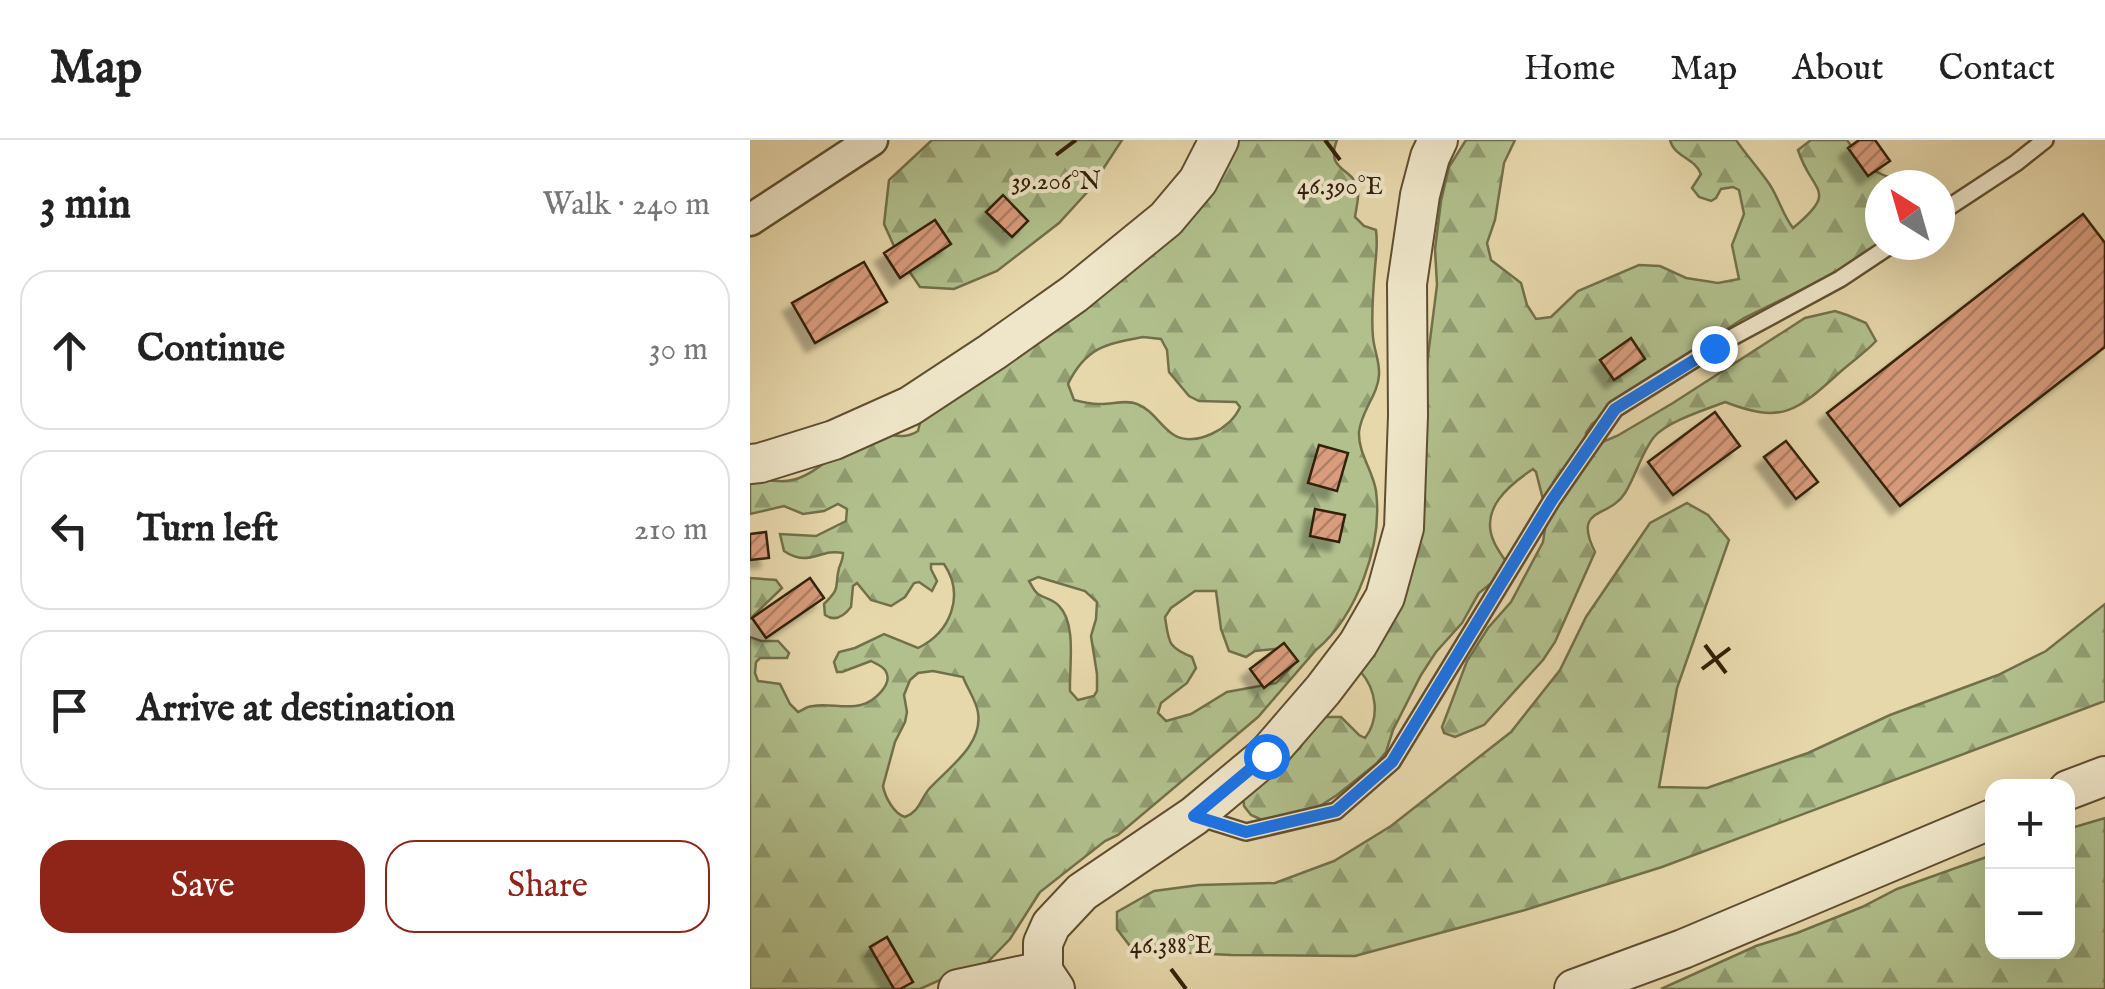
<!DOCTYPE html>
<meta charset="utf-8">
<style>
body{margin:0;font-family:"IM FELL English",serif;background:#f2f2f2;color:#222}
.controls{position:absolute;right:30px;bottom:30px;display:grid;overflow:hidden;border-radius:20px;box-shadow:0 10px 40px #0002}
.controls button{width:90px;height:90px;display:grid;place-items:center;padding:0;border:0;border-bottom:2px solid #e0e0e0;background:#fff;color:#222;font:50px sans-serif}
.compass{position:absolute;left:1115px;top:30px;width:90px;height:90px;border-radius:50%;background:#fff;box-shadow:0 10px 40px #0002;rotate:323deg}
.stop{position:absolute;width:30px;height:30px;margin:-22px;border:8px solid #1a73e8;border-radius:50%;background:#fff}
.stop.end{background:#1a73e8;border-color:#fff;box-shadow:0 2px 10px #0008}
.list{margin:0;padding:0;list-style:none}
h2{display:flex;justify-content:space-between;align-items:center;height:130px;margin:0;padding:0 40px;font-size:42px}
h2 small{font-size:32px;font-weight:400;color:#767676}
.list li{display:grid;grid-template-columns:65px 1fr auto;gap:30px;align-items:center;box-sizing:border-box;height:160px;margin:0 20px 20px;padding:0 20px;border:2px solid #e0e0e0;border-radius:30px}
.list b{display:block;font-size:38px;white-space:nowrap}
.list em{font-size:32px;font-style:normal;color:#767676}
.actions{display:flex;gap:20px;padding:30px 40px}
.actions a{flex:1;padding:22px 0;border:2px solid #8f2418;border-radius:30px;text-align:center;font-size:35px;color:#8f2418}
.actions .main{background:#8f2418;color:#fff}
.icon{flex:none;width:55px;height:55px;fill:none;stroke:currentColor;stroke-width:2;stroke-linecap:round;stroke-linejoin:round}
.map{position:relative;flex:none;width:1355px;height:849px;overflow:hidden}
header{display:flex;align-items:center;gap:60px;box-sizing:border-box;height:140px;padding:0 50px;background:#fff;border-bottom:2px solid #e0e0e0}
header strong{font-size:48px}
nav{display:flex;gap:55px;margin-inline-start:auto;font-size:35px}
main{display:flex}
aside{flex:1;background:#fff}
.map>svg:first-child{display:block}
</style>
<header>
<strong>Map</strong>
<nav><a>Home</a><a>Map</a><a>About</a><a>Contact</a></nav>
</header>
<main>
<aside>
<h2>3 min<small>Walk · 240 m</small></h2>
<ul class="list">
<li><svg class="icon" aria-label="ahead" viewBox="0 0 24 24"><path d="M12 20V5M6 11l6-6 6 6"/></svg><div><b>Continue</b></div><em>30 m</em></li>
<li><svg class="icon" aria-label="left" viewBox="0 0 24 24"><path d="M17 20v-9H6M10 6l-5 5 5 5"/></svg><div><b>Turn left</b></div><em>210 m</em></li>
<li><svg class="icon" aria-label="arrive" viewBox="0 0 24 24"><path d="M6 21V4h12l-3 4 3 4H6"/></svg><div><b>Arrive at destination</b></div></li>
</ul>
<div class="actions"><a class="main">Save</a><a>Share</a></div>
</aside>
<div class="map">
<svg width="1355" height="849" viewBox="0 0 1355 849">
<defs>
<pattern id="forest-firs" width="22" height="20" patternUnits="userSpaceOnUse" patternTransform="scale(2.5)"><rect width="22" height="20" fill="#b1c08d"/><path d="M5 1l3.5 6h-7zM16 11l3.5 6h-7z" fill="#919c71"/></pattern>
<pattern id="building-hatch" width="6" height="6" patternUnits="userSpaceOnUse" patternTransform="scale(2.5)"><rect width="6" height="6" fill="#da9c7e"/><path d="M-1 1l2-2M0 6l6-6M5 7l2-2" fill="none" stroke="#b17f65"/></pattern>
<filter id="shadow"><feDropShadow dx="-9" dy="9" stdDeviation="2.5" flood-color="#0004"/></filter>
</defs>
<rect width="100%" height="100%" fill="#e7d8ac"/>
<filter id="stains"><feTurbulence type="fractalNoise" baseFrequency=".002" numOctaves="4"/><feColorMatrix values="0 0 0 0 .2 0 0 0 0 .09 0 0 0 0 .02 0 0 0 .5 -.17"/></filter>
<radialGradient id="worn" r=".72"><stop offset=".6" stop-color="#630" stop-opacity="0"/><stop offset="1" stop-color="#630" stop-opacity=".3"/></radialGradient>
<!-- forest -->
<path fill="url(#forest-firs)" stroke="#72704a" stroke-width="2.5" fill-rule="evenodd" d="M182,0H372L340,49L309,83L247,131L204,149L170,147L148,115L134,84L139,40Z
M482,0H587C574,33 606,27 608,51C609,58 606,69 605,77L614,86L626,90C628,104 626,114 625,128C623,151 621,175 623,197C624,210 630,222 629,235C628,255 611,271 609,292C608,313 623,331 626,351C633,404 607,476 566,510L508,577L368,695L355,701L290,752L260,799L231,829L205,838L192,839L170,849H0V497L11,501H28L39,513L37,518H10L6,522L5,533L8,541L30,544L40,564L48,572C53,570 57,566 63,566C77,563 96,569 111,565C123,562 145,544 135,530C131,525 126,524 121,521L92,532H87L84,522L89,512L105,508L134,494L168,508C201,492 215,455 194,424H181V429L187,441L182,451L169,442L164,443L155,457L141,466L121,460L107,443L103,446L101,467C94,476 85,482 75,475L74,464C92,446 84,449 89,428C91,423 93,419 93,413C70,408 59,428 34,411L30,394L66,396L96,381L97,369L88,364L74,371L53,374L34,366L0,374V334C47,355 65,327 100,305C106,301 115,294 121,293C139,291 151,302 168,291L171,279L320,177L342,165ZM393,197L411,199L417,210L419,232L439,256L449,261L486,262L490,267C482,288 445,308 424,295C410,286 403,270 387,264C376,259 361,265 348,264C340,264 332,262 324,260L318,244C336,207 356,204 393,197ZM288,437L335,451L347,462L346,479L341,496L347,534V551L344,556L328,560L320,551C319,527 327,484 309,466C303,459 295,459 288,454C284,451 282,446 279,441ZM445,451H466L471,489L479,511L496,517L505,511L533,508L543,525L526,543L477,552L441,574L416,581L408,573L411,563L437,543L446,528L442,517C417,507 419,502 415,477L421,468ZM183,531L213,537C217,548 227,562 228,573C233,605 198,628 179,649C170,660 170,671 155,677C144,674 135,657 133,646L145,602L155,582L157,572L154,555L160,540L168,533Z
M716,0H765L754,23L745,80L737,103L741,120L771,143L777,165L786,179L801,177L828,151L889,125L910,126L936,138L968,143L989,139L982,105L994,74L989,50L983,47L971,49L966,58L961,61L949,57L942,48L951,34C944,17 924,17 920,0H986C997,16 1010,30 1020,45C1029,59 1033,75 1043,88C1090,49 1062,54 1048,10L1061,0H1097C1111,20 1117,30 1141,38L1143,43V45H1130V105L1105,124L994,178L899,239L842,284L836,293V299L845,305L867,296L923,263L1055,178L1085,171L1097,175L1116,183L1126,201C1115,213 1101,222 1089,233C1046,272 1032,284 975,262C955,270 918,281 904,297C892,312 885,337 875,353C859,379 822,366 845,412L805,502L793,520L734,585L705,597L694,593L692,587L717,521L738,488L761,462L793,402L797,375L786,332L783,329C759,345 729,369 744,402C747,409 753,417 757,423L745,440L729,453L712,483L686,512L671,535L643,590L636,612L626,624L587,655L559,673L527,681L510,679L501,675L494,666L493,655L550,608L559,591L575,577H591L609,595L615,598C631,577 626,549 610,531L669,287L687,145L685,109L691,61L699,27Z
M937,363L958,375L979,400L927,548L909,647L957,648L1058,613L1140,575L1248,535L1296,511L1355,464V561L912,727L775,770L605,816L481,815L383,810L367,789V772L404,751L449,745L525,743L584,721L641,686L761,592L810,530L836,477L900,383Z
M0,438L26,440L32,448L0,479Z
M1355,678V849H911L1006,806L1047,793L1112,767L1147,749L1242,715V812H1318V689Z"/>
<!-- building -->
<path fill="url(#building-hatch)" stroke="#332007" stroke-width="2.5" filter="url(#shadow)" d="M1109,0H1125L1140,21L1118,36L1098,8Z
M253,55L278,81L262,97L236,72Z
M1333,74L1355,103V207L1150,366L1077,273Z
M185,80L201,104L150,138L134,113Z
M114,122L137,162L65,203L42,163Z
M881,198L895,219L864,240L850,220Z
M965,272L990,306L923,355L898,322Z
M1036,301L1068,342L1046,359L1014,317Z
M569,305L598,313L587,351L558,343Z
M565,369L595,375L589,402L560,396Z
M16,392L19,418L0,420V394Z
M60,438L74,458L16,498L2,478Z
M534,503L548,521L514,548L500,529Z
M137,797L163,842L150,849H144L120,807Z"/>
<g fill="none" stroke-linecap="round" stroke-linejoin="round">
<defs>
<path id="service" d="M1190,73L1266,23L1295,0
M448,677L496,692L586,671L642,622L802,360L865,269L964,207L1090,139L1141,105"/>
<path id="minor" d="M0,80L122,0"/>
<path id="tertiary" d="M0,324L10,323L84,300L160,266L242,212L324,154L416,79L448,41L469,0
M1318,650L1355,636
M208,849L293,831
M305,849L293,831V803L301,785L332,752L444,676L516,616L573,550L608,504L635,457L654,388L658,276L657,144L670,55L680,17L688,0
M824,849L933,809L1242,679"/>
</defs>
<!-- service casing -->
<use href="#service" stroke="#604e30" stroke-width="20"/>
<!-- minor casing -->
<use href="#minor" stroke="#604e30" stroke-width="35"/>
<!-- tertiary casing -->
<use href="#tertiary" stroke="#604e30" stroke-width="42"/>
<!-- service -->
<use href="#service" stroke="#efe6c9" stroke-width="15"/>
<!-- minor -->
<use href="#minor" stroke="#efe6c9" stroke-width="30"/>
<!-- tertiary -->
<use href="#tertiary" stroke="#efe6c9" stroke-width="38"/>
</g>
<g fill="none" stroke-linecap="round" stroke-linejoin="round">
<!-- route -->
<path stroke="#1a73e8" stroke-width="12" d="M516,616L444,676L496,692L586,671L642,622L802,360L865,269L964,208"/>
</g>
<!-- ticks -->
<path fill="none" stroke="#332007" stroke-width="4" d="M575,0L590,20M306,15L326,0M955,505L976,533M952,529L980,508M421,829L436,849"/>
<g font-size="25" text-anchor="middle" fill="#332007" stroke="#efe6c9" stroke-width="8" stroke-linejoin="round" paint-order="stroke">
<text x="306" y="49">39.206°N</text>
<text x="590" y="54">46.390°E</text>
<text x="421" y="813">46.388°E</text>
</g>
<rect width="100%" height="100%" filter="url(#stains)"/>
<rect width="100%" height="100%" fill="url(#worn)"/>
</svg>
<div class="controls">
<button>+</button>
<button>−</button>
</div>
<svg class="compass" viewBox="-18 -18 36 36"><path d="M0-13l5 13h-10z" fill="#e53935"/><path d="M0 13l5-13h-10z" fill="#767676"/></svg>
<div class="stop" style="left:516px;top:616px"></div>
<div class="stop end" style="left:964px;top:208px"></div>
</div>
</main>
